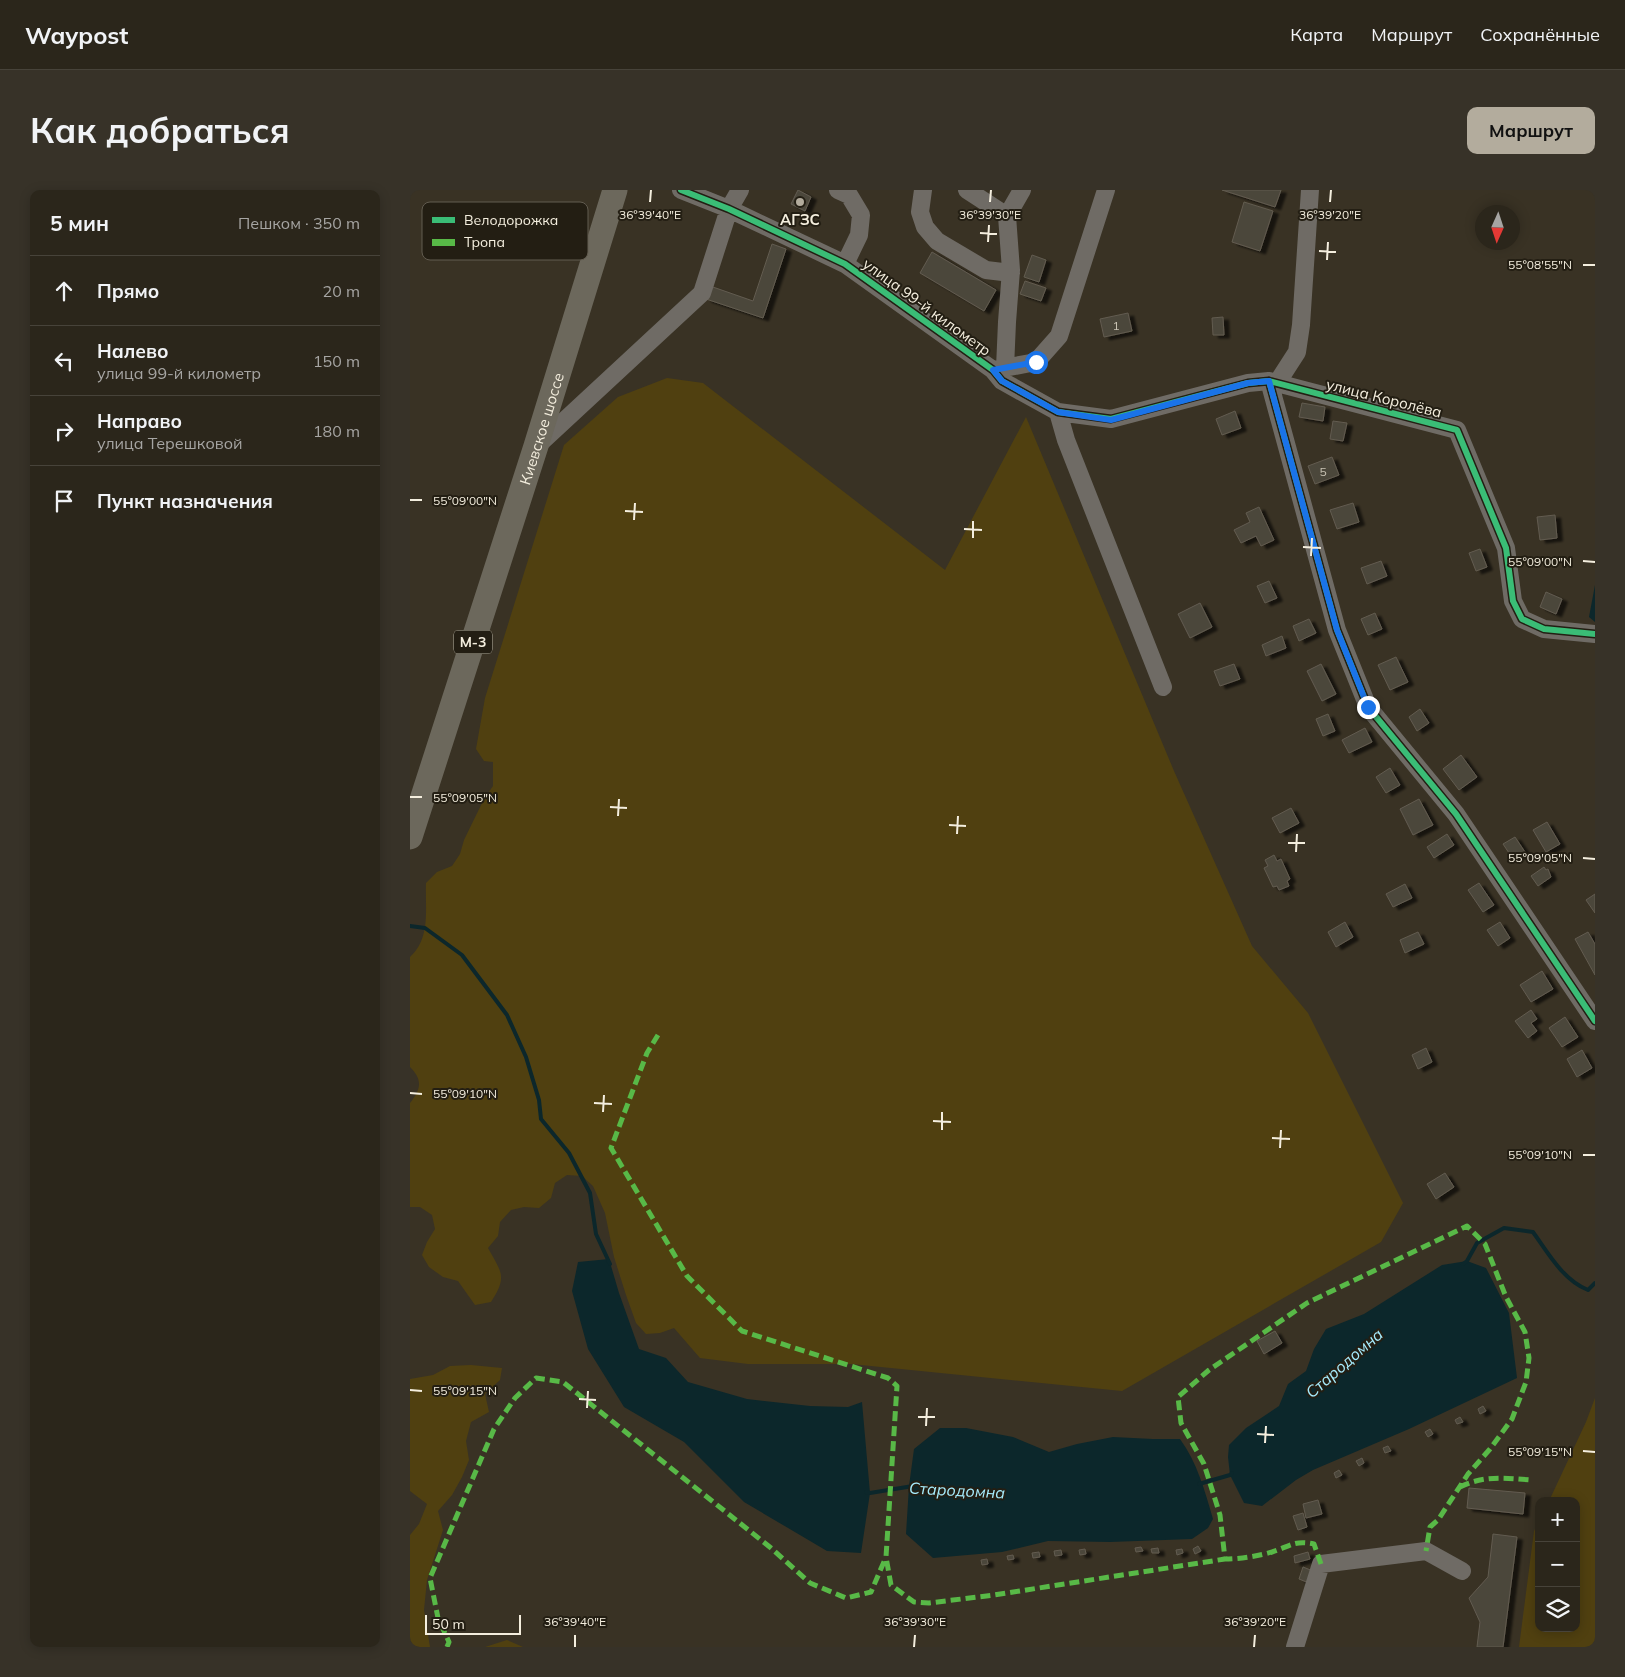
<!DOCTYPE html>
<html lang="ru">
<meta charset="utf-8">
<style>
body{margin:0;font-family:Mulish,sans-serif;background:#373228;color:#f1f3f6}
.controls{position:absolute;right:15px;bottom:15px;display:grid;overflow:hidden;border-radius:10px;box-shadow:0 2px 12px #0003}
.controls button{width:45px;height:45px;display:grid;place-items:center;padding:0;border:0;border-bottom:1px solid #47433a;background:#2b261b;color:#f1f3f6;font:25px sans-serif}
.compass{position:absolute;left:1065px;top:15px;width:45px;height:45px;border-radius:50%;background:#2b261b;box-shadow:0 2px 12px #0003;rotate:183deg}
.scale{position:absolute;left:15px;bottom:12px;width:96px;box-sizing:border-box;padding-left:5px;border:2px solid #f4eede;border-top:0;font-size:14px;line-height:18px;white-space:nowrap;color:#f4eede;-webkit-text-stroke:4px #231e13;paint-order:stroke}
.stop{position:absolute;width:15px;height:15px;margin:-11px;border:4px solid #1a73e8;border-radius:50%;background:#fff}
.stop.end{background:#1a73e8;border-color:#fff;box-shadow:0 1px 5px #0008}
.list{margin:0;padding:0;list-style:none}
h2{display:flex;justify-content:space-between;align-items:center;height:65px;margin:0;padding:0 20px;font-size:21px}
h2 small{font-size:16px;font-weight:400;color:#a6a5a3}
.list li{display:grid;grid-template-columns:32px 1fr auto;gap:15px;align-items:center;box-sizing:border-box;height:70px;padding:0 20px;border-top:1px solid #47433a}
.list b{display:block;font-size:19px;white-space:nowrap}
.list p{margin:0;font-size:16px;white-space:nowrap;color:#a6a5a3}
.list em{font-size:16px;font-style:normal;color:#a6a5a3}
.icon{flex:none;width:28px;height:28px;fill:none;stroke:currentColor;stroke-width:2;stroke-linecap:round;stroke-linejoin:round}
.map{position:relative;flex:none;width:1185px;height:1457px;overflow:hidden;border-radius:10px}
header{display:flex;align-items:center;gap:30px;box-sizing:border-box;height:70px;padding:0 25px;background:#2b261b;border-bottom:1px solid #47433a}
header strong{font-size:24px}
nav{display:flex;gap:28px;margin-inline-start:auto;font-size:18px}
.intro{display:flex;align-items:center;justify-content:space-between;box-sizing:border-box;height:120px;padding:0 30px}
h1{margin:0;font-size:35px}
.button{padding:12px 22px;border-radius:10px;background:#b3ac9d;color:#111;font-size:18px;font-weight:700}
main{display:flex;gap:30px;padding:0 30px}
aside{flex:1;background:#2b261b;border-radius:10px;box-shadow:0 2px 12px #0003}
.map>svg:first-child{display:block}
</style>
<header>
<strong>Waypost</strong>
<nav><a>Карта</a><a>Маршрут</a><a>Сохранённые</a></nav>
</header>
<div class="intro"><h1>Как добраться</h1><a class="button">Маршрут</a></div>
<main>
<aside>
<h2>5 мин<small>Пешком · 350 m</small></h2>
<ul class="list">
<li><svg class="icon" aria-label="ahead" viewBox="0 0 24 24"><path d="M12 20V5M6 11l6-6 6 6"/></svg><div><b>Прямо</b></div><em>20 m</em></li>
<li><svg class="icon" aria-label="left" viewBox="0 0 24 24"><path d="M17 20v-9H6M10 6l-5 5 5 5"/></svg><div><b>Налево</b><p>улица 99-й километр</p></div><em>150 m</em></li>
<li><svg class="icon" aria-label="right" viewBox="0 0 24 24"><path d="M7 20v-9h11M14 6l5 5-5 5"/></svg><div><b>Направо</b><p>улица Терешковой</p></div><em>180 m</em></li>
<li><svg class="icon" aria-label="arrive" viewBox="0 0 24 24"><path d="M6 21V4h12l-3 4 3 4H6"/></svg><div><b>Пункт назначения</b></div></li>
</ul>
</aside>
<div class="map">
<svg width="1185" height="1457" viewBox="0 0 1185 1457">
<defs>
<filter id="shadow"><feDropShadow dx="5.5" dy="3" stdDeviation="1" flood-color="#0009"/></filter>
</defs>
<rect width="100%" height="100%" fill="#393224"/>
<!-- green -->
<path fill="#504010" d="M257,188L293,193L535,380L616,227L764,581L842,756L898,823L993,1013L971,1052L712,1201L441,1174H338L290,1168L264,1138L250,1143L236,1144L226,1133L216,1105L204,1067L195,1023L183,996L172,986L157,985L145,993L141,1008L129,1018L114,1017L101,1020L90,1032L88,1046L78,1058C91,1082 98,1086 81,1112L65,1115L48,1091L33,1087L19,1077L12,1065L17,1052L25,1039L22,1025L10,1017H0V913C11,899 13,890 0,877V767C21,748 15,719 16,693L27,682L42,676L50,664L54,650L74,609L83,596V572L74,571L66,559L75,508L154,255L208,207Z
M61,1175L92,1178L90,1190L75,1204L79,1222L61,1232L56,1251L59,1270L52,1287L42,1305L28,1321L33,1340L17,1390L14,1420L20,1457H0V1345L9,1334L17,1314L0,1301V1189L23,1185L40,1176Z
M1185,1208V1457H1109L1124,1341L1129,1331V1438H1166V1311H1139L1176,1232Z
M97,1450L113,1457H75Z"/>
<!-- water -->
<path fill="#0c272b" d="M1185,395V432L1179,427Z
M199,1069L209,1103L229,1159L256,1168L278,1192L337,1209L400,1216L438,1217L452,1212L460,1303L451,1363L417,1361L334,1312L274,1252L214,1217L178,1159L162,1101L168,1072Z
M1057,1071L1076,1078L1099,1123L1107,1188L999,1239L903,1280L886,1290L852,1316L834,1313L820,1285L818,1267L819,1255L836,1238L869,1216L878,1194L896,1181L904,1159L916,1139L954,1124L1032,1075Z
M530,1238H556L603,1247L639,1262L667,1254L703,1247L743,1249H770C787,1272 795,1301 803,1329L798,1338L782,1349L700,1352L638,1351L592,1362L523,1368L496,1344L499,1296L504,1259Z"/>
<g fill="none" stroke-linecap="round" stroke-linejoin="round">
<!-- stream -->
<path stroke="#0c272b" stroke-width="4" d="M0,736L15,738L52,765L97,825L116,867L129,910L131,929L159,963L180,1003L186,1044L200,1074
M1053,1074L1057,1071L1067,1053L1094,1038L1123,1042C1138,1063 1153,1090 1178,1100L1185,1093
M789,1294L820,1285L822,1283
M456,1302L460,1303L503,1296"/>
</g>
<!-- building -->
<path fill="#4c463b" stroke="#625c50" filter="url(#shadow)" d="M388,0L401,7L395,21L381,14Z
M812,0H871L865,17Z
M834,12L863,21L850,61L822,52Z
M362,54L376,59L353,128L296,109L300,96L343,111Z
M522,62L586,100L574,121L510,83Z
M622,65L636,70L629,92L614,87Z
M615,91L636,98L631,111L610,104Z
M718,123L722,141L694,147L690,129Z
M813,127L814,145H803L802,128Z
M892,213L915,217L913,231L889,227Z
M825,221L831,238L812,245L806,229Z
M923,231L937,233L933,251L920,249Z
M922,267L929,285L905,294L898,276Z
M943,313L949,332L927,339L920,320Z
M849,317L864,350L851,356L846,346L831,353L824,340L840,332L836,323Z
M1145,325L1147,348L1130,350L1127,327Z
M1070,359L1077,377L1066,381L1059,363Z
M971,371L977,386L957,394L951,378Z
M859,391L867,408L855,413L847,396Z
M1136,402L1152,409L1146,424L1130,417Z
M790,413L802,437L780,448L768,424Z
M965,423L972,439L958,445L951,429Z
M899,429L906,443L889,451L883,436Z
M872,446L876,458L856,466L852,455Z
M986,467L998,492L980,500L968,475Z
M824,474L830,489L810,496L804,481Z
M911,474L926,504L912,511L897,481Z
M1010,519L1019,533L1007,541L999,527Z
M918,524L925,541L913,546L906,529Z
M955,538L962,552L939,563L932,550Z
M1051,565L1067,587L1049,600L1033,579Z
M980,578L990,595L976,603L966,587Z
M1009,609L1023,635L1003,645L990,619Z
M881,618L889,633L870,643L862,628Z
M1137,632L1150,654L1136,662L1123,640Z
M1037,644L1044,655L1024,668L1017,657Z
M1105,647L1115,662L1103,669L1093,654Z
M864,665L867,671L871,669L880,689L877,691L879,696L869,700L867,696L863,697L854,678L858,676L855,670Z
M1134,677L1136,680L1138,679L1141,687L1128,696L1121,686Z
M1069,693L1084,715L1073,722L1058,700Z
M995,694L1002,708L983,717L976,704Z
M1185,704V723L1176,710Z
M935,732L943,747L926,757L918,742Z
M1090,732L1100,748L1088,756L1077,740Z
M1008,742L1014,754L995,763L990,750Z
M1178,742L1185,754V785L1165,749Z
M1132,781L1143,799L1121,812L1110,795Z
M1121,820L1127,829L1121,833L1127,841L1118,848L1105,831Z
M1155,827L1168,847L1152,857L1139,838Z
M1016,858L1022,872L1008,879L1002,865Z
M1172,860L1182,878L1167,887L1157,869Z
M1035,983L1044,997L1026,1009L1017,994Z
M865,1141L872,1153L854,1164L847,1151Z
M1073,1216L1076,1221L1070,1224L1068,1219Z
M1050,1227L1053,1232L1047,1234L1045,1230Z
M1020,1239L1023,1244L1018,1247L1015,1242Z
M978,1256L981,1261L975,1263L973,1258Z
M952,1268L954,1273L949,1276L946,1271Z
M929,1280L932,1285L926,1288L924,1283Z
M1059,1298L1115,1303L1113,1324L1057,1318Z
M908,1310L912,1324L896,1328L893,1314Z
M893,1323L897,1337L888,1340L883,1326Z
M1083,1344L1107,1347L1093,1457H1067L1070,1432L1059,1408L1078,1387Z
M788,1356L791,1361L785,1364L783,1359Z
M731,1357L733,1361L726,1362L725,1358Z
M748,1358L749,1363H742L741,1359Z
M675,1359L676,1364L670,1365L669,1360Z
M772,1359L773,1363L767,1365L766,1360Z
M651,1360L652,1365L645,1366L644,1361Z
M629,1362L630,1367L623,1368L622,1363Z
M898,1362L900,1369L885,1373L884,1366Z
M603,1365L604,1369L598,1370L597,1366Z
M577,1369L578,1374L572,1375L571,1370Z
M893,1377L903,1381L899,1393L889,1389Z"/>
<g fill="none" stroke-linecap="round" stroke-linejoin="round">
<!-- minor -->
<path stroke="#6f6b65" stroke-width="18" d="M271,0L319,19L435,74L583,180L592,191L648,222L701,229L838,193L859,191L1047,240L1096,358L1103,411L1112,429L1134,439L1185,444
M428,0L439,5L451,25L449,45L435,74
M513,0L510,22L515,37L527,51L576,80L601,83
M557,0L597,26
M595,178L597,132L601,80L597,26L612,0
M583,180L626,172L649,146L696,0
M859,191L927,440L958,517L1046,624L1185,831
M867,193L887,162L891,135L900,0
M648,222L656,250L753,497
M127,256L292,103L319,19L330,0
M885,1457L911,1374L1016,1361L1052,1381"/>
<!-- highway -->
<path stroke="#6c685c" stroke-width="25" id="s1" d="M0,647L126,256L205,0"/>
<!-- quiet -->
<path stroke="#58b947" stroke-width="5" stroke-dasharray="10 5" stroke-linecap="butt" d="M248,845L237,863L201,958L277,1086L332,1141L478,1188L487,1196L476,1367L481,1395L504,1412L519,1413L584,1405L815,1369
M1050,1297C1074,1285 1095,1288 1121,1290
M911,1374L904,1354C884,1350 881,1356 862,1362C848,1366 830,1369 815,1369L810,1325L794,1274L771,1233L768,1207L799,1180L897,1113L1057,1036L1075,1054L1096,1107L1115,1142L1119,1168L1116,1192L1102,1229L1080,1259L1058,1284L1028,1330L1020,1337L1016,1361
M37,1457L39,1452L28,1428L20,1388L84,1239L105,1208L126,1188L153,1192L361,1358L400,1393L436,1408L461,1402L476,1367"/>
<defs>
<path id="cycleway" d="M271,0L319,19L435,74L583,180L592,191L648,222L701,229L838,193L859,191L1047,240L1096,358L1103,411L1112,429L1134,439L1185,444
M859,191L927,440L958,517L1046,624L1185,831"/>
</defs>
<!-- cycleway casing -->
<use href="#cycleway" stroke="#231e13" stroke-width="9"/>
<!-- cycleway -->
<use href="#cycleway" stroke="#3abd76" stroke-width="6"/>
</g>
<g fill="none" stroke-linecap="round" stroke-linejoin="round">
<!-- route -->
<path stroke="#1a73e8" stroke-width="6" d="M626,172L583,180L592,191L648,222L701,230L838,193L859,191L927,440L958,517"/>
</g>
<!-- ticks -->
<path fill="none" stroke="#f4eede" stroke-width="2" d="M240,12L241,0M580,12L581,0M920,12L921,0M570,43L587,44M578,52L579,35M909,61L926,62M917,70L918,52M1173,75H1185M0,310H12M215,321L233,322M224,330L225,313M554,339L572,340M563,348V331M893,357L911,358M901,366L902,348M1173,371L1185,372M0,607H12M200,617L217,618M208,626L209,609M539,635L556,636M547,644L548,626M878,653H895M886,662L887,644M1173,668L1185,669M0,903L12,904M184,913L202,914M193,922L194,905M523,931L541,932M532,940V922M862,948L880,949M870,958L871,940M1173,965H1185M0,1200L12,1201M169,1209L186,1210M177,1218L178,1201M508,1227H525M516,1236L517,1218M847,1244L864,1245M855,1253L856,1236M1173,1261L1185,1262M165,1457V1445M504,1457L505,1445M844,1457L845,1445"/>
<!-- markers -->
<circle fill="#b3ac9d" stroke="#231e13" stroke-width="2" cx="390" cy="12" r="5"/>
<g text-anchor="middle" dominant-baseline="central" stroke-width="4" stroke-linejoin="round" paint-order="stroke">
<!-- number labels -->
<g font-size="12" fill="#cac4b5">
<text x="706" y="135">1</text>
<text x="913" y="281">5</text>
</g>
<!-- shield labels -->
<rect fill="#231e13" stroke="#b5b0a1" stroke-width="1" x="44" y="440.5" width="38" height="23" rx="4"/>
<g font-size="14" font-weight="bold" fill="#f4eede">
<text x="63" y="452">М-3</text>
</g>
<!-- poi labels -->
<g font-size="15" font-weight="bold" fill="#f4eede" stroke="#231e13">
<text x="390" y="29">АГЗС</text>
</g>
<!-- street labels -->
<g font-size="15" fill="#f4eede" stroke="#231e13">
<text transform="translate(517 117) rotate(36)">улица 99-й километр</text>
<text transform="translate(974 208) rotate(14)">улица Королёва</text>
<text stroke="none"><textPath href="#s1" startOffset="429">Киевское шоссе</textPath></text>
</g>
<!-- water labels -->
<g font-size="16" font-style="italic" fill="#a6ecfd" stroke="#231e13">
<text transform="translate(934 1173) rotate(-41)">Стародомна</text>
<text transform="translate(547 1300) rotate(3)">Стародомна</text>
</g>
</g>
<!-- legend -->
<rect x="12" y="12" width="166" height="58" rx="8" fill="#231e13" stroke="#625c50" stroke-width="1"/>
<rect x="22" y="27" width="23" height="6" fill="#3abd76"/>
<rect x="22" y="49" width="23" height="7" fill="#58b947"/>
<g font-size="14" fill="#f4eede">
<text x="54" y="35">Велодорожка</text>
<text x="54" y="57">Тропа</text>
</g>
<g font-size="12" text-anchor="middle" fill="#f4eede" stroke="#231e13" stroke-width="4" stroke-linejoin="round" paint-order="stroke">
<text x="240" y="29">36°39'40"E</text>
<text x="580" y="29">36°39'30"E</text>
<text x="920" y="29">36°39'20"E</text>
<text x="1130" y="79">55°08'55"N</text>
<text x="55" y="315">55°09'00"N</text>
<text x="1130" y="376">55°09'00"N</text>
<text x="55" y="612">55°09'05"N</text>
<text x="1130" y="672">55°09'05"N</text>
<text x="55" y="908">55°09'10"N</text>
<text x="1130" y="969">55°09'10"N</text>
<text x="55" y="1205">55°09'15"N</text>
<text x="1130" y="1266">55°09'15"N</text>
<text x="165" y="1436">36°39'40"E</text>
<text x="505" y="1436">36°39'30"E</text>
<text x="845" y="1436">36°39'20"E</text>
</g>
</svg>
<div class="controls">
<button>+</button>
<button>−</button>
<button><svg class="icon" aria-label="layers" viewBox="0 0 24 24"><path d="M12 4l9 5-9 5-9-5zM3 14l9 5 9-5"/></svg></button>
</div>
<svg class="compass" viewBox="-18 -18 36 36"><path d="M0-13l5 13h-10z" fill="#e53935"/><path d="M0 13l5-13h-10z" fill="#a6a5a3"/></svg>
<div class="scale">50 m</div>
<div class="stop" style="left:626px;top:172px"></div>
<div class="stop end" style="left:958px;top:517px"></div>
</div>
</main>
